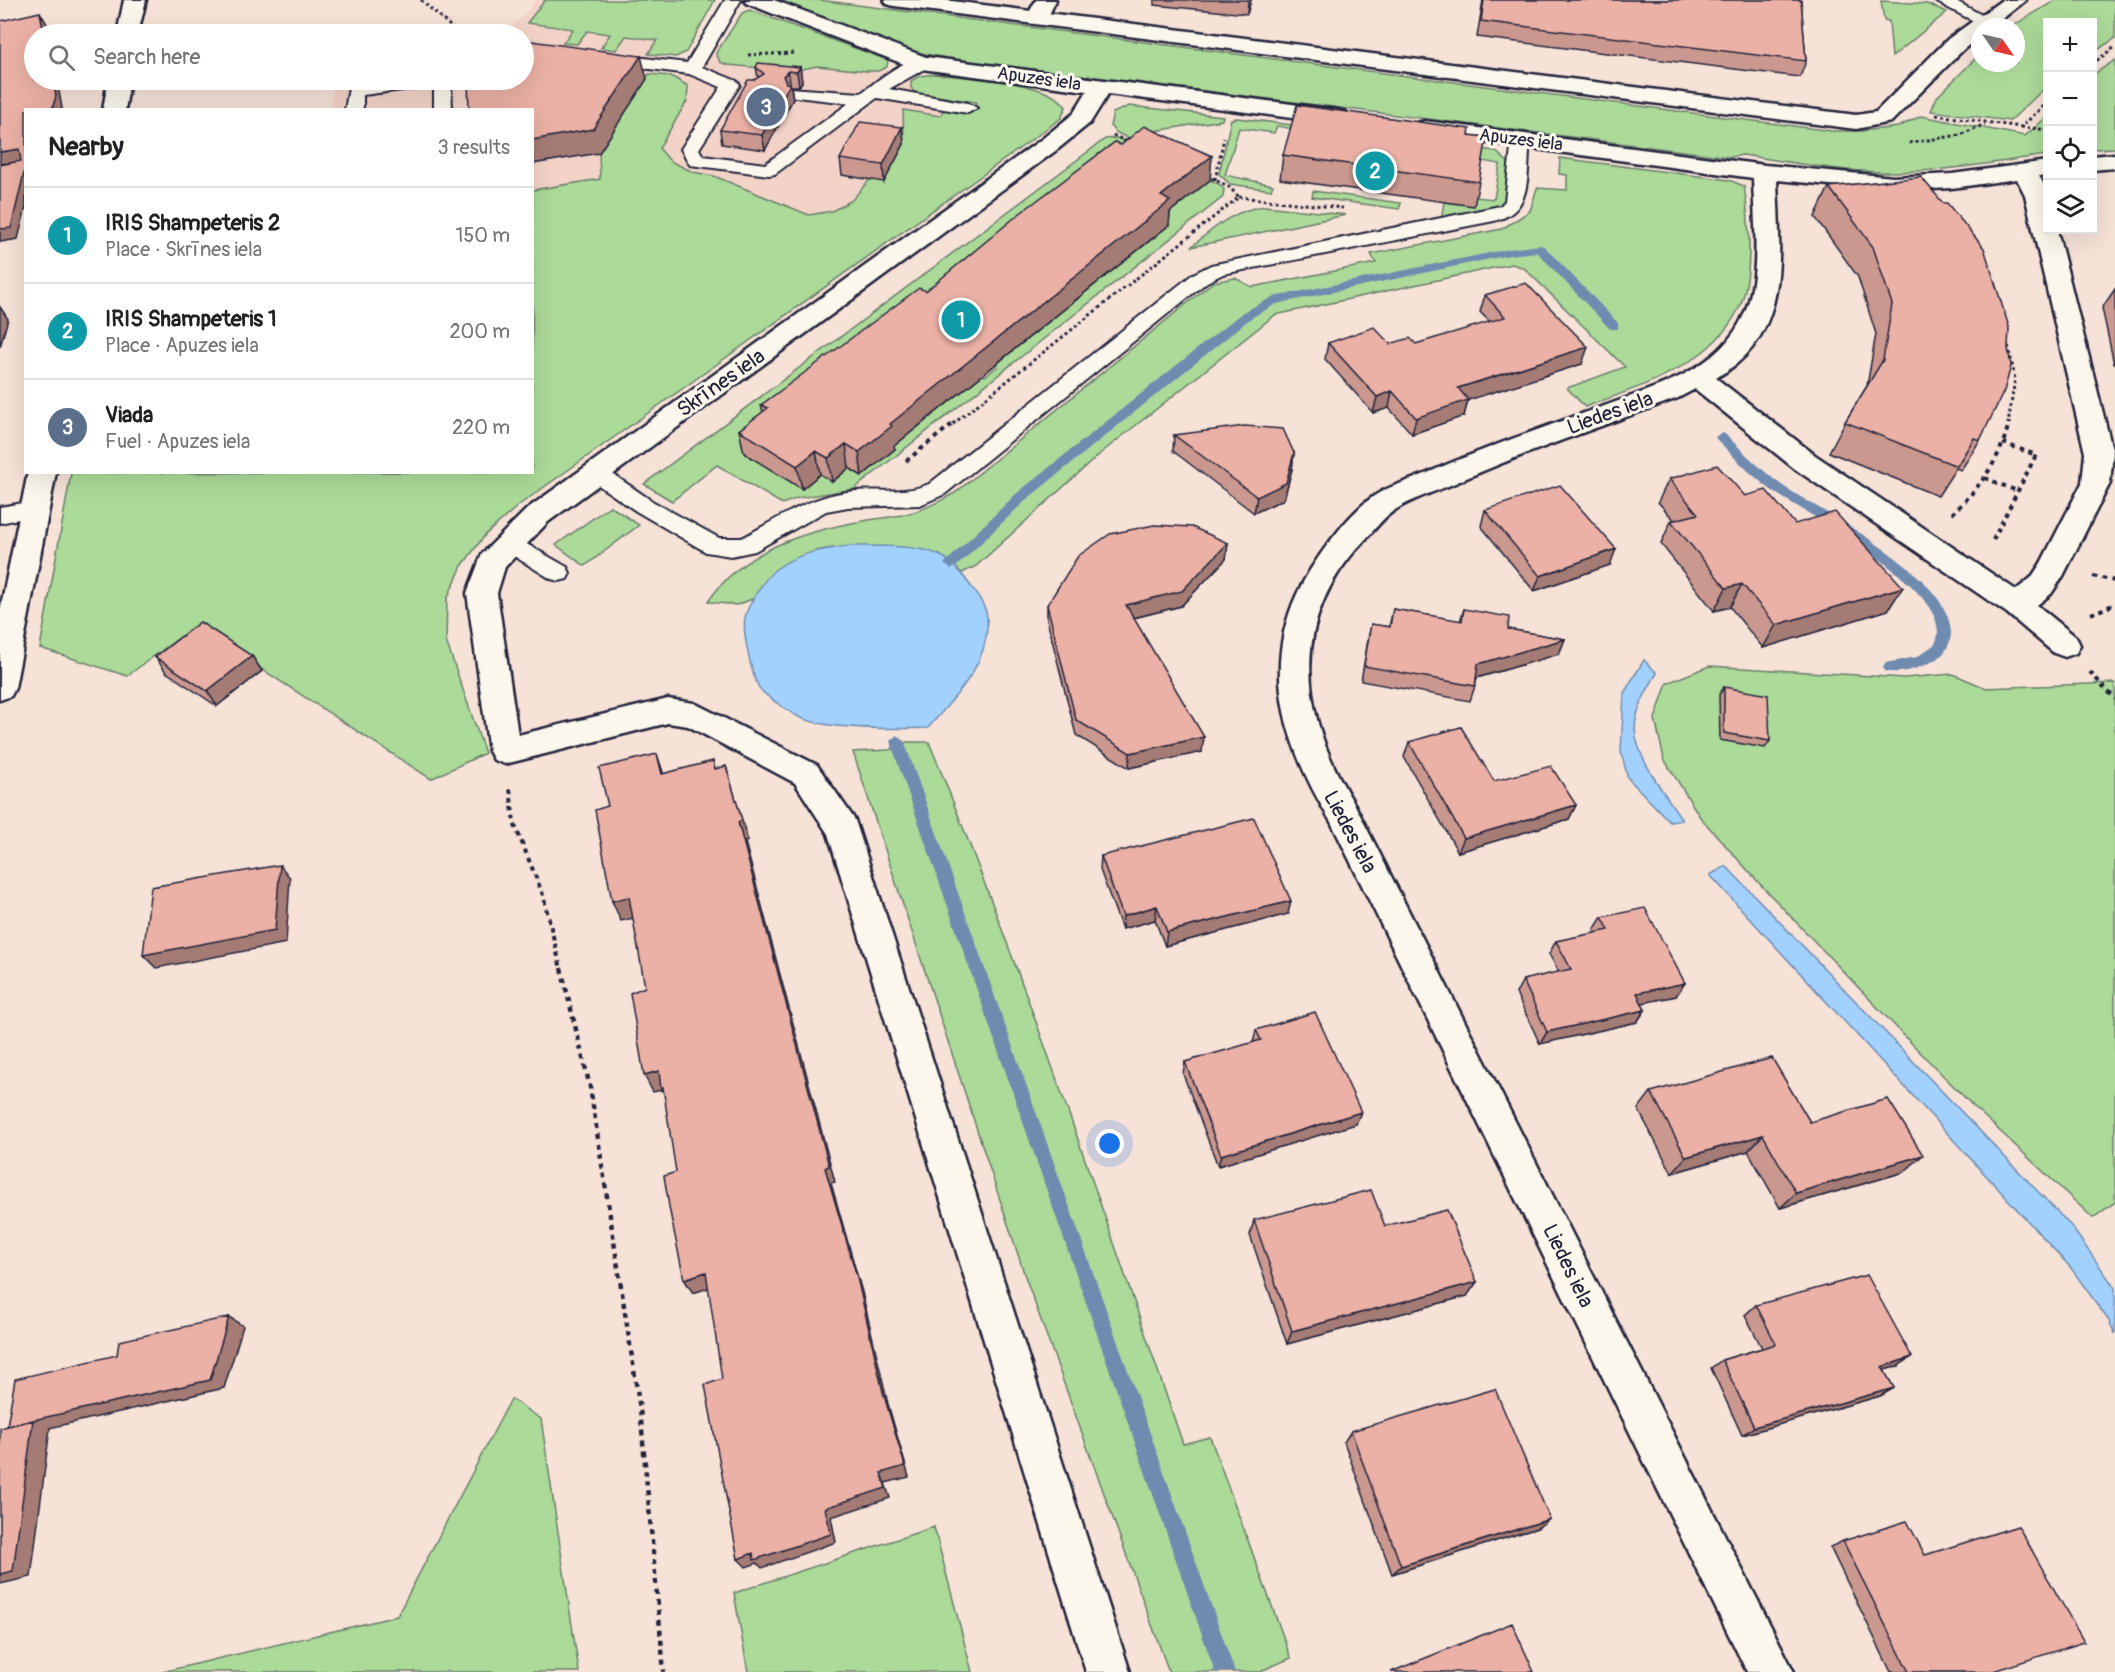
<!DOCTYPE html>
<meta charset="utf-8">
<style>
body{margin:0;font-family:Pangolin,sans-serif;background:#f6f6f6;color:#202124}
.controls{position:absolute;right:18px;top:18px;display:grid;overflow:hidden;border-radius:0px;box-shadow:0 6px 24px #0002}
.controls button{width:54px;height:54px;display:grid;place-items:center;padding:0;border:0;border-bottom:2px solid #e0e0e0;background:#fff;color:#202124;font:30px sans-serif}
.compass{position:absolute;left:1971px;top:18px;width:54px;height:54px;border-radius:50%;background:#fff;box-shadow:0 6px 24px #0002;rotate:124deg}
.you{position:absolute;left:1110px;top:1144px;width:21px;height:21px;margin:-15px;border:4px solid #fff;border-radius:50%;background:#1a73e8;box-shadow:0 0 0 9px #1a73e833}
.badge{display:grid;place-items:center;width:39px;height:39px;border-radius:50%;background:#2563eb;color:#fff;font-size:20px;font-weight:700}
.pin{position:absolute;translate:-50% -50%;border:3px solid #fff;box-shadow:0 2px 6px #0006}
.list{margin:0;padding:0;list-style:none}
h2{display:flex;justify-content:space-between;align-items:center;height:78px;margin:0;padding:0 24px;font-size:26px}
h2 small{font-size:20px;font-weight:400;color:#757577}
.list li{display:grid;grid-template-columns:39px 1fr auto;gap:18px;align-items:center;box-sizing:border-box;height:96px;padding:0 24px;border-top:2px solid #e0e0e0}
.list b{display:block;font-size:22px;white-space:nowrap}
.list p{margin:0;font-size:20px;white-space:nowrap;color:#757577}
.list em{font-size:20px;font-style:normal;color:#757577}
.icon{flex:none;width:33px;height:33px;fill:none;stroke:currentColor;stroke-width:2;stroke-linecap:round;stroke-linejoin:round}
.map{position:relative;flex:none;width:2115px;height:1672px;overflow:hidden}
.search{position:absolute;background:#fff;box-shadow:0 6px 24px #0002;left:24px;top:24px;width:510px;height:66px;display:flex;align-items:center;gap:15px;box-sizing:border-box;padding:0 21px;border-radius:33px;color:#757577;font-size:22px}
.panel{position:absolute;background:#fff;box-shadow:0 6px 24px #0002;left:24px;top:108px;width:510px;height:366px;border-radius:0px}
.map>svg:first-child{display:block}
</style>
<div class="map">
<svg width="2115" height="1672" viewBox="0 0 2115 1672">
<rect width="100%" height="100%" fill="#f6e2d7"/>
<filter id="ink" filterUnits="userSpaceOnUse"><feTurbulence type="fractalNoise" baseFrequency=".0167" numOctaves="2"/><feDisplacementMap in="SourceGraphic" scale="12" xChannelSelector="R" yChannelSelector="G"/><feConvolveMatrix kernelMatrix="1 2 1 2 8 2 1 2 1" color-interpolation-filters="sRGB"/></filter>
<g filter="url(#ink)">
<!-- built -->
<path fill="#f3d3c8" d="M536,0H701L649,74L600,180L533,190L532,110H330L334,80H524V34H502L523,16Z
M752,19L919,81L1006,92L947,174L828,218L776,219L651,162L649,97Z"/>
<!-- green -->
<path fill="#acda99" stroke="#677e6a" stroke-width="1.5" d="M545,0H715L686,52L676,57L648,54L657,40L626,36L616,50L601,48L610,34L587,31L577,44L563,43L573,29L527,23Z
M775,0H819L1832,131H1861L1898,127L1921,116L2025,136L2047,117V155C1995,162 1942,172 1888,172C1840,172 1791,162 1743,155L1730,157L944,58L899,48Z
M2056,0H2115V38L2093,53L2092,22H2048L2047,86L2010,121L1931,111L1937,97L1980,54V63H2016V27H2011Z
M1881,1L1927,4L1947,12L1892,57L1889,21L1884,20Z
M749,10L888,60L887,67L878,71H867L817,66L793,71L728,65L720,62L716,53L742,13Z
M2115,60V148L2093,149V75Z
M649,74L671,76L688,86L687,101L659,148L670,161L693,172L714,176L809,215L832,211L852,200L870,179L884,181L904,144L903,110L940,116L944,109L970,113L976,102L916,93L911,88V81L919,76L935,74C965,78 1049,80 1066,107L1061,118L1019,149L519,505L485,535L462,566L447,599L446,641L485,753L431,779L195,626L127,676L40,648L71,473L532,472L533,190L600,179L599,153Z
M1129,106L1223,116L1222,120L1136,134L1130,139L1117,133L1110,126L1113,113Z
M1237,118L1495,151L1511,165L1505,204L1441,220L1444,202L1473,206L1475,197L1494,199L1500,164L1277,126L1274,133L1239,128L1225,175L1273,185L1271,190L1230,184L1219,174L1231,119Z
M1117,138L1143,150L802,489L820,474L832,482L849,468L862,476L877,439L911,427L915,429L961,392L968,367L985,376L998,366L997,364L1071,300L1074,302L1118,263L1121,264L1158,234L1167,214L1204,185L1192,172L1219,184L1224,189L1223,197L854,489L798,498L782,504L717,465L672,501L644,484L1105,139Z
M1560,158L1729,180L1744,186C1749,218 1754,277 1739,308C1711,366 1641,386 1585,407L1567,388L1625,367L1524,268L1512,264L1275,315L1101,453L976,566L962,573L940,555L909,548H833L815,551L762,586L755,598L737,605L708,602C742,550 804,531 863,521C880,518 900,517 917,511C930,507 943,499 955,493L1213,282L1235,278L1252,287L1376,263L1371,254L1502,229L1530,211L1537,188L1567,190V175L1559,174Z
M1313,191L1401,203L1399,209L1312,197Z
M1265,206L1346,215L1191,247C1215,227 1233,210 1265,206Z
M610,506L639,525L585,566L556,545Z
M1709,666L1904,678L1953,674L1986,688L2115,683V1202L2093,1218L1972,1105L1916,1048L1760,884L1700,817L1664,759L1655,719L1667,683Z
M907,742H929C1023,973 1102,1208 1183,1444L1210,1437L1291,1658L1263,1670V1672H1169L1026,1279L853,752L889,750Z
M511,1399L541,1419L579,1672H162L397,1616Z
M934,1527L972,1672H748L734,1593Z"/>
<!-- water -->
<path fill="#a3d1fe" stroke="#6f8bb0" stroke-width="1.5" d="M850,546C874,546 920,544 941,556C953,562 962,574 970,585C977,594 986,606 987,617C991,662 955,697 928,728C896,729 830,730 801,718C794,715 764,695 760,689C752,678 742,632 745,618C747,606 766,576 776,569C797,553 824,549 850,546Z
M1644,660L1657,673C1648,688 1635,710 1635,729C1637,761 1666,794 1682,820L1670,822L1628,778L1621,752L1624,693Z
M1726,866L2071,1226L2115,1288V1334L2109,1321L2071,1268L1710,875Z"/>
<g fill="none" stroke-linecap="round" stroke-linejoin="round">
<!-- stream -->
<path fill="#6f8bb0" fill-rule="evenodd" d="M1540,245L1544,246L1618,323V329H1610L1537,252L1509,255L1276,304L1251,318L1026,500L956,567L951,569L944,564L1016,494L1243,312L1273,297L1509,249Z
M1721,433L1725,434C1744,452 1762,471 1783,486C1827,515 1949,574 1951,632C1951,646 1943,658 1929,663C1917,669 1898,675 1885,671L1883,667L1885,663L1917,657L1935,644C1961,593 1808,515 1774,492C1753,477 1735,458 1717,440L1715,437Z
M897,735L904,741L1235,1672H1215L890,741Z"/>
<defs>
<path id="lane" d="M725,0H741L702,67L737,81L740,85L699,149L703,156L765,164L849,103L796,97L790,96L787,92L790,88L861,93C876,82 908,54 928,59L930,63L928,67L889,89L968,103L977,108L968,113L877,98L775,174L769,175L690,165L681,149L721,87L689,74L610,64L602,59L610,54L687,63Z
M1933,0H1954L1993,21L1985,26L1979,24Z
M405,80H451L452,110H434V86L363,95V110H345L349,87Z
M1521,135L1530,140C1526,175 1534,211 1494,221L1223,274L1207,282L945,494L920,505L848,507L826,511L755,551L731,556L706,552L636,511L588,478L585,473L588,468L596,466L604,468L652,501L719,538H742C776,520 808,497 847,492C874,488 904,495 929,484L1193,274L1211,265L1500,206L1505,201L1512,140Z
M34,501L42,504L45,509L42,514L0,523V507Z
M509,534L567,567L570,573L567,579L559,581L551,579L501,548L498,542L501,536Z"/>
<path id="street" d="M744,0H774L926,57L1338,110L1346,112L1349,117L1346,122L1338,124L1108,94L1090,123L1058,149L548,522L505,567L497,593L518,735L668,699L694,703L817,765L855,820L1130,1672H1086L828,834L795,783L688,726L668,723L505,764L494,760L489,751L467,593L482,554L528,508L1042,139L1073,114L1087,91L914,68L748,4Z
M1036,0H1056L1045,23H1029L1026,18Z
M1425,121L1765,165L1893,177L1952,174L2048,161V175L2039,176L2048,192V230H2057L2113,453L2110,483L2063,576L2051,594L2037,605L2076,637L2080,645L2076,653L2065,657L2054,653L2007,613L1795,469L1695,389L1678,398C1603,426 1526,451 1453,484C1434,492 1412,499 1395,510C1383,517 1373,532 1363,542C1287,621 1301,718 1355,805L1794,1672H1747L1331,822C1288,751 1260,674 1297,594C1311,564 1347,514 1374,496C1389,486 1409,481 1425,474C1489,446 1556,423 1621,400C1660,386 1707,370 1732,335C1765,291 1754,230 1753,178L1417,133L1414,128L1417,123ZM2017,179L2025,195L2085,453L2082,483L2041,563L2031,578L2016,590L1815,455L1716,378C1793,335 1779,253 1777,180L1893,191L1952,188Z
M2115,154V168L2092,170V156Z"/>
<path id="secondary" d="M124,0H146L138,34H117Z
M884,0H944L1856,115L1876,112L1948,39L2002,0H2026L1992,27H1980V36L1964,49L1891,122L1856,129L894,6L887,4Z
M108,80H130L125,110H103Z
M28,472H56L15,688L11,696L0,700V611Z"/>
</defs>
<!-- lane casing -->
<use href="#lane" stroke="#22223b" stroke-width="4"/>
<!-- street casing -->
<use href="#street" stroke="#22223b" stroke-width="5"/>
<!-- secondary casing -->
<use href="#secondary" stroke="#22223b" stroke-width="5"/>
<!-- path-far2 -->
<path stroke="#22223b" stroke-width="3" stroke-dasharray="3 3" stroke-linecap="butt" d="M421,0L459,34
M748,55L794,53
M2092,64L2115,47
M1936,115L2021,127L2048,102
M2021,127L2048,130
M1113,135L1128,142
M1909,143L1960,135L1985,124
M1215,180L1224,138
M1239,197L1343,208
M2007,340L2015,379L2008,424
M953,424L1239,197L1228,186L1207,176"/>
<!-- path-far1 -->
<path stroke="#22223b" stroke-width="4" stroke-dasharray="4.5 4.5" stroke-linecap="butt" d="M906,461L955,422
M1985,478L2017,491
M1952,514C1979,488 2001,460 2009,422
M1993,540L2036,455L2003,443
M2093,576L2115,581
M2091,614L2115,604
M2090,672L2115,699
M510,789L514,823L543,895L561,969"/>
<!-- path -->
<path stroke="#22223b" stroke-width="4.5" stroke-dasharray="5 5" stroke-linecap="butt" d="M561,968L590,1087L640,1409L664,1672"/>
<!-- lane -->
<use href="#lane" fill="#fbf7ec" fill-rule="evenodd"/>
<!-- street -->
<use href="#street" fill="#fbf7ec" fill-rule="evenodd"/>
<!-- secondary -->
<use href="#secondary" fill="#fbf7ec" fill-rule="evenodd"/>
</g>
<!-- wall -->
<path fill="#ca988f" stroke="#22223b" stroke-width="1.5" d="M1154,0H1251L1247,14L1154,5Z
M1483,0H1801L1806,61L1800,77L1477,37Z
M756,67H800L802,82L799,86H791L793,99L765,150L722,144L720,130L754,80L758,78Z
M1469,135L1479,182L1474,206L1280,179L1283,155Z
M904,144L884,182L842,175L840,159Z
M1921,177L1980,440L1961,470L1956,468L1938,496L1829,452L1845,422L1867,386L1876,334L1858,277L1815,217L1829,187Z
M1210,180L1170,212L1169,225L894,446L895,449L862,476L849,468L832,482L820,474L802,489L744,453L739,430L763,412L761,405L926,291Z
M2115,289V364H2114L2102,308Z
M1485,295L1582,364L1468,400L1464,416L1412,434L1389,408L1373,413L1325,359L1328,343L1416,344L1490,322L1480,312Z
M1174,435L1294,453L1292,469L1284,499L1254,513L1173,451Z
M1669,479L1745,496L1795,524L1888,610L1763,648L1730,607L1714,611L1661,544L1671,521L1674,520L1658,502Z
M1485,510L1610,565L1534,591L1481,526Z
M1228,543L1226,559L1181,606L1134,618L1202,752L1129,768L1076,735L1047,620V605Z
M1393,609L1460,621L1464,609L1508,629L1565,639L1559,654L1477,678L1475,686L1470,701L1361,681L1368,640L1371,624L1389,627Z
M252,656L262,671L217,706L166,672L155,657Z
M1724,687L1770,741L1765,748L1720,740L1719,695Z
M1409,742L1494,781L1576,805L1569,819L1458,852L1404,757Z
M1101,856L1288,914L1165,946L1155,920L1122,929L1100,870Z
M1602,917L1676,996L1642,1003L1645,1010L1637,1022L1540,1044L1516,993L1523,980L1559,972L1549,954L1556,941L1596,933L1594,930Z
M1256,1030L1356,1124L1218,1166L1183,1074L1185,1062L1253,1043Z
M1651,1092L1810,1122L1904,1172L1780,1208L1748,1151L1672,1173L1638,1109Z
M1254,1220L1385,1226L1467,1296L1287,1344L1250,1235Z
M1756,1305L1898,1366L1884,1370L1894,1388L1880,1396L1742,1435L1711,1368L1722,1360L1762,1348L1745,1315Z
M1351,1431L1537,1528L1392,1574L1344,1442Z
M1843,1541L1925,1555L1990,1672H1891L1830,1547Z"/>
<!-- shaded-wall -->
<path fill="#a47c74" stroke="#22223b" stroke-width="1.5" d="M1248,0H1251L1247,14Z
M40,12L47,24L49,34H44Z
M641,56L647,79L599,153L532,164V140Z
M800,67L802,82L799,86L797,72Z
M788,71L793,99L765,150L762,135L785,91L783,76Z
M53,80H57L62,108V110H52Z
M902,127L904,144L884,182L883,165Z
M19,149L26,161L0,164V152Z
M1212,156L1210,180L1170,212L1169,225L894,446L895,449L862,476L859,452L890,424L1161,196Z
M26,165V207L18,239L0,242V229Z
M0,307L8,319L0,347Z
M1588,347L1582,364L1468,400L1464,416L1412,434L1416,418L1458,388Z
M1392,391L1389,408L1373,413L1377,397Z
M846,444L849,468L832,482L828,458Z
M816,451L820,474L802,489L797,466Z
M1294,453L1292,469L1284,499L1254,513L1257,497Z
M1228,543L1226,559L1181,606L1125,620L1126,605Z
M1616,549L1610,565L1534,591L1540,576Z
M1742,584L1730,607L1714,611L1726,588Z
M1903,587L1888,610L1763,648L1776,625Z
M1565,639L1559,654L1473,679L1478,664Z
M252,656L262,671L217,706L207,691Z
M1204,737L1202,752L1129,768L1130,753Z
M657,754L664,775L662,774Z
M726,766L748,841L745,842L835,1182L831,1183L862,1292L888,1404L909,1477L885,1483L890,1498L831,1517L836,1542L762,1568L757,1563L746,1567L738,1559L825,1508L881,1473L883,1392L825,1168L738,822Z
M1576,805L1569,819L1458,852L1464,838Z
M280,865L290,878L286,943L156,968L143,955Z
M629,897L638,917L621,921L612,901Z
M1291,901L1288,914L1165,946L1167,932Z
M1157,906L1155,920L1122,929L1123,916Z
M1685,983L1676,996L1628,1006L1637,993Z
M1645,1010L1637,1022L1540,1044L1547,1032Z
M659,1071L670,1106L662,1090L653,1092L644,1075Z
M1361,1112L1356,1124L1218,1166L1221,1155Z
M1763,1135L1748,1151L1672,1173L1686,1157Z
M1923,1155L1904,1172L1780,1208L1796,1193Z
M706,1272L714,1286L693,1293L684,1279Z
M1477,1282L1467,1296L1287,1344L1292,1331Z
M229,1317L243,1326L224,1388L49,1428H50L31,1577L0,1584L7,1426Z
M1912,1357L1898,1366L1868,1375L1882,1367Z
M1894,1388L1880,1396L1742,1435L1754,1427Z
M1550,1519L1537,1528L1392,1574L1401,1566Z"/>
<!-- building -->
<path fill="#ebb1a6" stroke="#22223b" stroke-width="1.5" d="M1484,0H1801L1806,61L1481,21Z
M40,12L44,34H34V80H53L56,96L52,110H26V165L11,228L0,229V165L21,161L19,149L0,152V21Z
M524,40L641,56L593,129L532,140V110H469L468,80H524Z
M758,63L800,67L797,72L788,71L783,76L786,83L790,84L762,135L720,130L748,80H754L764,74L756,67Z
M1297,105L1470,129L1469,135L1487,137L1479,182L1283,155Z
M860,122L902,127L883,165L840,159Z
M1144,126L1212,156L1161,196L1170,201L890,424L892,426L859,452L846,444L828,458L816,451L797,466L739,430L768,408L761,405L919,288L926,291L1019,214L1115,142L1121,145Z
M1921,177L1943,203H1947L1984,248L2009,327L2008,348L2011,366L2004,391L1980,440L1974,438L1957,466L1845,422L1883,360L1892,304L1873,247L1829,187Z
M1526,283L1588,347L1458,388L1468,400L1416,418L1392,391L1377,397L1328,343L1374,327L1390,344L1410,338L1416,344L1505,317L1485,295Z
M1245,426L1283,429L1294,453L1286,483L1257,497L1174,435Z
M1717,465L1745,496L1766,490L1795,524L1835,512L1903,587L1776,625L1742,584L1726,588L1671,521L1698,514L1669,479Z
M1560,485L1616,549L1540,576L1485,510Z
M1154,525L1192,527L1228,543L1182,591L1126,605L1204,737L1130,753L1076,720L1047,605L1078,556L1110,534Z
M1393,609L1462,621L1464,609L1509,617L1508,629L1565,639L1478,664L1475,686L1364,666L1371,624L1390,627Z
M200,622L252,656L207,691L155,657Z
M1724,687L1768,695L1770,741L1724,733Z
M1461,727L1494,781L1551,766L1576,805L1464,838L1409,742Z
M657,754L662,774L713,761L715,769L726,766L742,820L738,822L829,1166L825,1168L857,1277L883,1392L905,1466L881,1473L886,1488L825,1508L831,1534L754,1560L753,1553L738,1559L705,1385L722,1379L706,1272L684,1279L670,1212L664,1176L676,1172L663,1088L661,1089L659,1071L644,1075L630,993L645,987L629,897L612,901L595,810L608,806L599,768Z
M1254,818L1291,901L1167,932L1157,906L1123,916L1101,856Z
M280,865L275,930L143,955L151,887Z
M1645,908L1685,983L1637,993L1645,1010L1547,1032L1523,980L1571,969L1556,941L1609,930L1602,917Z
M1315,1012L1361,1112L1221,1155L1185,1062L1261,1040L1256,1030Z
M1772,1058L1810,1122L1888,1099L1923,1155L1796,1193L1763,1135L1686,1157L1651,1092Z
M1371,1190L1385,1226L1447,1210L1477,1282L1292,1331L1254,1220Z
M1867,1275L1912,1357L1882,1367L1894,1388L1754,1427L1722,1360L1776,1344L1756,1305Z
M229,1317L210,1380L7,1426L15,1379L117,1355L119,1341Z
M1495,1389L1550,1519L1401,1566L1351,1431Z
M33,1420L13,1571L0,1574V1428Z
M1907,1521L1925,1555L2018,1526L2084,1642L1990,1672H1909L1843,1541Z
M1512,1623L1534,1672H1391Z"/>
</g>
<g text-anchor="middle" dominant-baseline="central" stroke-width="6" stroke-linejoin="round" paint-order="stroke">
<!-- far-street labels -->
<g font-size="18" fill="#22223b" stroke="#fbf7ec">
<text transform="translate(1039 79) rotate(8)">Apuzes iela</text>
<text transform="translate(1521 140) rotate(7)">Apuzes iela</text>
</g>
<!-- street labels -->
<g font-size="21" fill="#22223b" stroke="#fbf7ec">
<text transform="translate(721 383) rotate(-35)">Skrīnes iela</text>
<text transform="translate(1610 413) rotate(-20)">Liedes iela</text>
<text transform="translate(1350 832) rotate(62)">Liedes iela</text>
<text transform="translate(1568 1266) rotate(64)">Liedes iela</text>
</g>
</g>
</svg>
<div class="controls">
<button>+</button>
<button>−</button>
<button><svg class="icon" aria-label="locate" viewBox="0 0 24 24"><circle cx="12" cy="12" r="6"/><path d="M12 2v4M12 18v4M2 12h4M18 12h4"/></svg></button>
<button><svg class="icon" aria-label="layers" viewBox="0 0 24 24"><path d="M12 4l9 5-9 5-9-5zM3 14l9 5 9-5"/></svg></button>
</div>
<svg class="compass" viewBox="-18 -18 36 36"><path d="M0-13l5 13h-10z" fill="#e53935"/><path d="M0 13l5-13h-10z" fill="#757577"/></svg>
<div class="you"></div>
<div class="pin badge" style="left:961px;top:320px;background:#0f9aa8">1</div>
<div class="pin badge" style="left:1375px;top:171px;background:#0f9aa8">2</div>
<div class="pin badge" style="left:766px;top:107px;background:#5c6f8a">3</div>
<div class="search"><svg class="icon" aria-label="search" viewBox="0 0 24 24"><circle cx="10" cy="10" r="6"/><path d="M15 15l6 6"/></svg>Search here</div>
<section class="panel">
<h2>Nearby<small>3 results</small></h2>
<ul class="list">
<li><span class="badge" style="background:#0f9aa8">1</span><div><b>IRIS Shampeteris 2</b><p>Place · Skrīnes iela</p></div><em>150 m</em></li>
<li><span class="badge" style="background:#0f9aa8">2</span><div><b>IRIS Shampeteris 1</b><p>Place · Apuzes iela</p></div><em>200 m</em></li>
<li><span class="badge" style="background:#5c6f8a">3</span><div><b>Viada</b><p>Fuel · Apuzes iela</p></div><em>220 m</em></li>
</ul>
</section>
</div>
